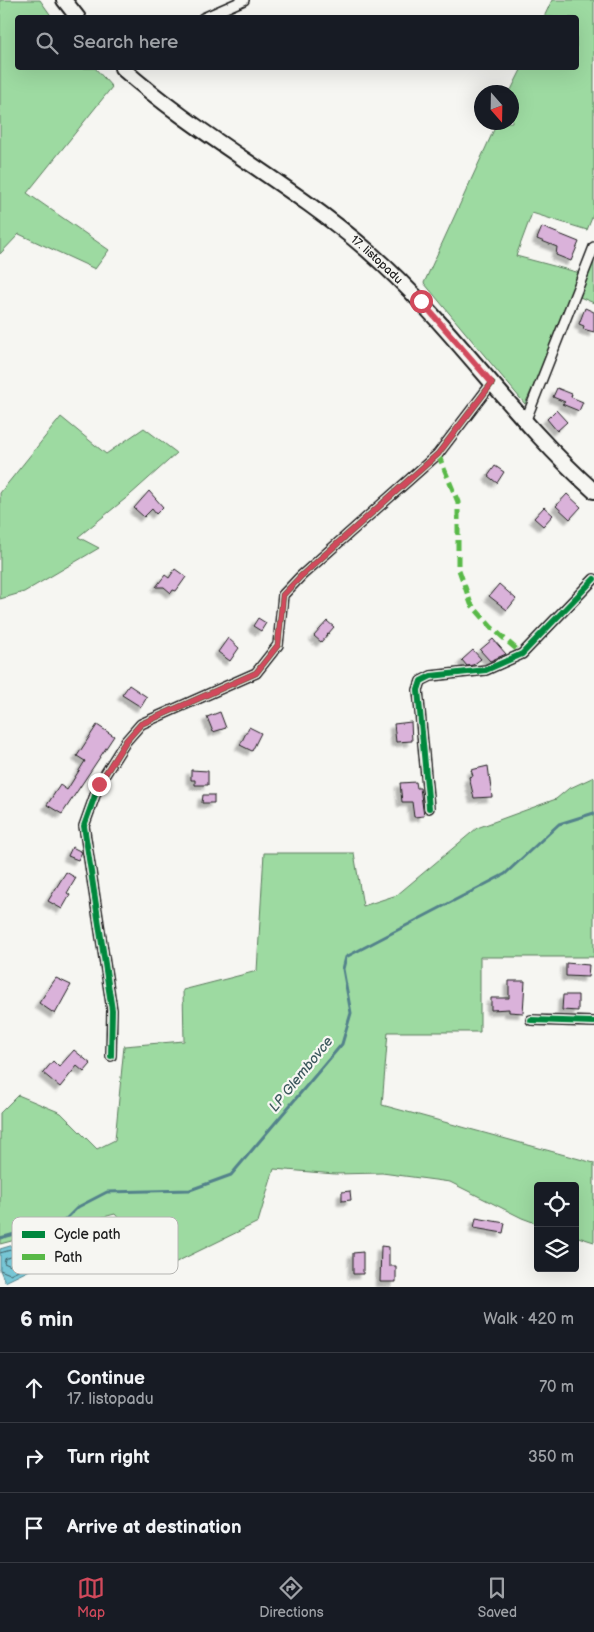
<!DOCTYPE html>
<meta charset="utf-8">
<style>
body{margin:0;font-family:"Balsamiq Sans",sans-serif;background:#20242c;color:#f1f3f6}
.controls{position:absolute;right:15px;bottom:15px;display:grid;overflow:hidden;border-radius:5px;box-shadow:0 5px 20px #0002}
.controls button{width:45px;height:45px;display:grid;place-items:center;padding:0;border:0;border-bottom:1px solid #363941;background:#171b24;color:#f1f3f6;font:25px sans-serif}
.compass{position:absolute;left:474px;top:85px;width:45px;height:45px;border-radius:50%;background:#171b24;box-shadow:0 5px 20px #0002;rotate:160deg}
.stop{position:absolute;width:15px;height:15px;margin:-11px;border:4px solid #d1495b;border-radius:50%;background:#fff}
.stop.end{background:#d1495b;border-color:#fff;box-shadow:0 1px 5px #0008}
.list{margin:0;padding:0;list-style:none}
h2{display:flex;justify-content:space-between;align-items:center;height:65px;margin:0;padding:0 20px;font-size:21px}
h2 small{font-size:16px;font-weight:400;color:#9ea1a6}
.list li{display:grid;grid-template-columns:32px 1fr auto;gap:15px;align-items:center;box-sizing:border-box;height:70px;padding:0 20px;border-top:1px solid #363941}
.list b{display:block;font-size:19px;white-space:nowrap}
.list p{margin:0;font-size:16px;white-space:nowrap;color:#9ea1a6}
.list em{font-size:16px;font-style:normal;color:#9ea1a6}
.icon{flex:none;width:28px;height:28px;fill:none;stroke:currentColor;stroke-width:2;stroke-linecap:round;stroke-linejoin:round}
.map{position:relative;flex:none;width:594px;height:1287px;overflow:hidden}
.search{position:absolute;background:#171b24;box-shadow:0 5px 20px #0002;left:15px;right:15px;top:15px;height:55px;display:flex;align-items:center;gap:12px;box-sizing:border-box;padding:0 18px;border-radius:5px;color:#9ea1a6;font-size:19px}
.sheet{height:275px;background:#171b24}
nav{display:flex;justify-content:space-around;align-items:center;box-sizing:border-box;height:70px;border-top:1px solid #363941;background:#171b24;font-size:14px;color:#9ea1a6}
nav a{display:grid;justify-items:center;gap:2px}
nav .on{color:#d1495b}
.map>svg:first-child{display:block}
</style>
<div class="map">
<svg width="594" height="1287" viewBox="0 0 594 1287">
<defs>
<filter id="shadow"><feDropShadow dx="-4.5" dy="4.5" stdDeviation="1" flood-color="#0004"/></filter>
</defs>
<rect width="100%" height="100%" fill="#f6f6f2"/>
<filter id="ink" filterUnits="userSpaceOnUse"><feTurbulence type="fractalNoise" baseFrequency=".02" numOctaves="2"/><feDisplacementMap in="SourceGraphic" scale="10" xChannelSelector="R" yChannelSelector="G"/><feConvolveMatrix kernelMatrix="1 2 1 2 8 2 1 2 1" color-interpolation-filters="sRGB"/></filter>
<g filter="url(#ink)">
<!-- green -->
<path fill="#9ddaa1" stroke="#5c7b5e" d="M0,0H40L52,17L18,18V68H95L112,87L27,193L109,250L95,269L19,234L0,254Z
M552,0H594V213L587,230L532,213L516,256L584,274L594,252V303L575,295L525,404L424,283L497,123L512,122L510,92L522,68H576V18L544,17Z
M61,417L106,454L144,428L177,453L130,495L78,537L99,548L24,592L0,599V493Z
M594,777V957H480V1032H388L382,1105L594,1163V1242L575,1236V1186H538V1224L522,1218L450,1182L382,1173L335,1174L274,1169L258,1222L162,1269L115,1214L0,1244V1113L18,1095L61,1113L97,1149L115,1140L124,1046L184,1041L183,990L257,971L264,853H354L363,906L397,895L477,828L556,799L568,789Z"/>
<!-- water -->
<path fill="#77c6d5" stroke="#53828b" d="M64,1230L73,1249L5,1282L0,1270V1249Z"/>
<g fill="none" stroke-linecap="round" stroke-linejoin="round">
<!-- shore -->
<path stroke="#406066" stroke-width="1" d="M34,1251L36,1252V1255L11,1266L4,1263L5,1259Z
M0,1253L60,1236L66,1245L56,1252L10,1274L0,1270"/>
<!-- stream -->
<path stroke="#53828b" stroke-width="3" d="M59,1235L64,1222
M0,1238L64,1221L78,1207L107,1192L190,1190L231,1175L342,1044L351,1013L343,969L346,957L505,874L559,824L594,813"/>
</g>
<!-- building -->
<path fill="#dab2da" stroke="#1c1c1c" filter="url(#shadow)" d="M542,227L579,242L571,261L556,255L557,247L537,239Z
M585,308L594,312V332L583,329L584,326L579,324Z
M557,388L572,394L571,397L583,402L579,411L562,404L565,402L553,397Z
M556,410L567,422L557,431L547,419Z
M495,466L504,472L497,483L488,476Z
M149,491L163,507L156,514L152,509L144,517L134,508Z
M567,494L581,507L570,519L556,506Z
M544,507L553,515L543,526L534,518Z
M175,569L186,577L176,591L173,590L171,593L164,587H156L165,575L169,578Z
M499,584L516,599L507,610L489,596Z
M258,618L266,623L261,631L253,626Z
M327,621L334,627L321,642L314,636Z
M228,638L239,648L230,661L218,652Z
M493,639L506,654L490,661L480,650Z
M473,650L481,659L473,665L467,666L462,660Z
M129,685L147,697L141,707L122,695Z
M220,712L226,728L213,732L207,717Z
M411,722L412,741L396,742L394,724Z
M97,725L114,736L62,814L47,805L60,785L67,790L85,761L77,756Z
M249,727L261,733L252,751L240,745Z
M488,766L492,797L474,798L469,777L473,776L471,770Z
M191,770L208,771V785H195V780H191Z
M416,782L417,788H420L424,816L414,817L412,802H402L400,783Z
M203,795H214V803H202Z
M72,847L82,852L78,860L68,856Z
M66,872L76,878L67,893L70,895L62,909L48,901Z
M566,963L589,965L588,977L566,976Z
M56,978L71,985L55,1014L39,1003Z
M509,981H525L523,1013L509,1012V1009L491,1010V998H509Z
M563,995H578V1011L562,1010Z
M74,1050L91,1064L84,1072L77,1066L60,1087L43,1073L53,1061L59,1067Z
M350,1191L351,1200L342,1201V1192Z
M476,1218L505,1223L503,1233L474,1228Z
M381,1246L389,1247V1266H396V1282H380Z
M363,1252V1274H353V1253Z"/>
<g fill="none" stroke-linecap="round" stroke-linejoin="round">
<defs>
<path id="minor" d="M203,18L244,0
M525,422L594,247
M429,808L418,690L421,681L431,676L486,670L522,654L594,579
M531,1020L594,1022
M111,1056L112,1010L84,826L99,784L126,741L141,724L256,673L278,645L283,595L301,576L438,454L492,383"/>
<g id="secondary">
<path d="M64,0L78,18"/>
<path id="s1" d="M122,68C198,136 290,183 367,250C451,323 511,417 594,491"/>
</g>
</defs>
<!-- minor casing -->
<use href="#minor" stroke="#1c1c1c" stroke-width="12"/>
<!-- secondary casing -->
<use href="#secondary" stroke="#1c1c1c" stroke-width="18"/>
<!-- minor -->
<use href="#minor" stroke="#f6f6f2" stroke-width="9"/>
<!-- secondary -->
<use href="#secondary" stroke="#f6f6f2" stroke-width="14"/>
<!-- quiet -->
<path stroke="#58b947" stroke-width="5" stroke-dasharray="10 5" stroke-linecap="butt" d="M438,454L458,502V567L471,604L491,627L522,654"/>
<defs>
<path id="cycleway" d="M429,808L418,690L421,681L431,676L486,670L522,654L594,579
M531,1020L594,1022
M111,1056L112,1010L84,826L99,784L126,741L141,724L256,673L278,645L283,595L301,576L438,454L492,383"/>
</defs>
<!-- cycleway casing -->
<use href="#cycleway" stroke="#f6f6f2" stroke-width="9"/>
<!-- cycleway -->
<use href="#cycleway" stroke="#00873e" stroke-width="6"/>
</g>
</g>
<g fill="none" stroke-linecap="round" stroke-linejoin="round" filter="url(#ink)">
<!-- route -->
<path stroke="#d1495b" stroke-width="6" d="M99,784L126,741L141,724L256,673L278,645L283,595L301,576L438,454L492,383L421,301"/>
</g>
<g text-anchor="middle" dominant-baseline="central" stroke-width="4.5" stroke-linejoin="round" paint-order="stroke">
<!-- street labels -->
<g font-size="12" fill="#1c1c1c" stroke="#f6f6f2">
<text stroke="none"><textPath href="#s1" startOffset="319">17. listopadu</textPath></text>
</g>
<!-- water labels -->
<g font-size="14" font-style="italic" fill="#3c585d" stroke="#f6f6f2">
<text transform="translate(301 1074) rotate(-51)">LP Glembovce</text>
</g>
</g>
<!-- legend -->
<rect x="12" y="1217" width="166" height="57" rx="8" fill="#f6f6f2" stroke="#b5b5b2" stroke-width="1"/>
<rect x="22" y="1231" width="23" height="7" fill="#00873e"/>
<rect x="22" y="1254" width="23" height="6" fill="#58b947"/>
<g font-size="14" fill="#1c1c1c">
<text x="54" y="1239">Cycle path</text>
<text x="54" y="1262">Path</text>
</g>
</svg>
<div class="controls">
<button><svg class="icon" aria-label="locate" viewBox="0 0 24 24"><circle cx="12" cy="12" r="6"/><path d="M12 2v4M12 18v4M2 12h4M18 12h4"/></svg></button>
<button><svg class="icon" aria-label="layers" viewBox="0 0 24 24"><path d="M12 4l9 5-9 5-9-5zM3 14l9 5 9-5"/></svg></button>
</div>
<svg class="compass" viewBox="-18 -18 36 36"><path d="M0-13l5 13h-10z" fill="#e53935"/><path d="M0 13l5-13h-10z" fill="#9ea1a6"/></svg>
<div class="stop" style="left:421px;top:301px"></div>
<div class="stop end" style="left:99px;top:784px"></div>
<div class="search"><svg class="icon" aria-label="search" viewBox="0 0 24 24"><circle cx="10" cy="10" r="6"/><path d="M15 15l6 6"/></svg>Search here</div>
</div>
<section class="sheet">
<h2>6 min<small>Walk · 420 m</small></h2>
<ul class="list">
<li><svg class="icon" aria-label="ahead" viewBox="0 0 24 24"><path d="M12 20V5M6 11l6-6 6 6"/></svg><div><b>Continue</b><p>17. listopadu</p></div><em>70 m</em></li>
<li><svg class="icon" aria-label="right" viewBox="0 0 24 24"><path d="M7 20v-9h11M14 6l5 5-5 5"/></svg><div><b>Turn right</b></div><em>350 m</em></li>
<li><svg class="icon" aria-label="arrive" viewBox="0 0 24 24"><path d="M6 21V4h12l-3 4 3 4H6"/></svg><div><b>Arrive at destination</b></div></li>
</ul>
</section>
<nav>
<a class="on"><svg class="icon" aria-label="map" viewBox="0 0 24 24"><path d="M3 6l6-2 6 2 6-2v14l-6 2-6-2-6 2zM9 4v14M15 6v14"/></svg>Map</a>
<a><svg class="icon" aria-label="directions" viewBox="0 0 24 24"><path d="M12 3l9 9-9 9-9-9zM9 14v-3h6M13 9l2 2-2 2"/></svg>Directions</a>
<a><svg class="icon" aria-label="saved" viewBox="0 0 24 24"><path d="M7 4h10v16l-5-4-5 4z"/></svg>Saved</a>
</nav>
